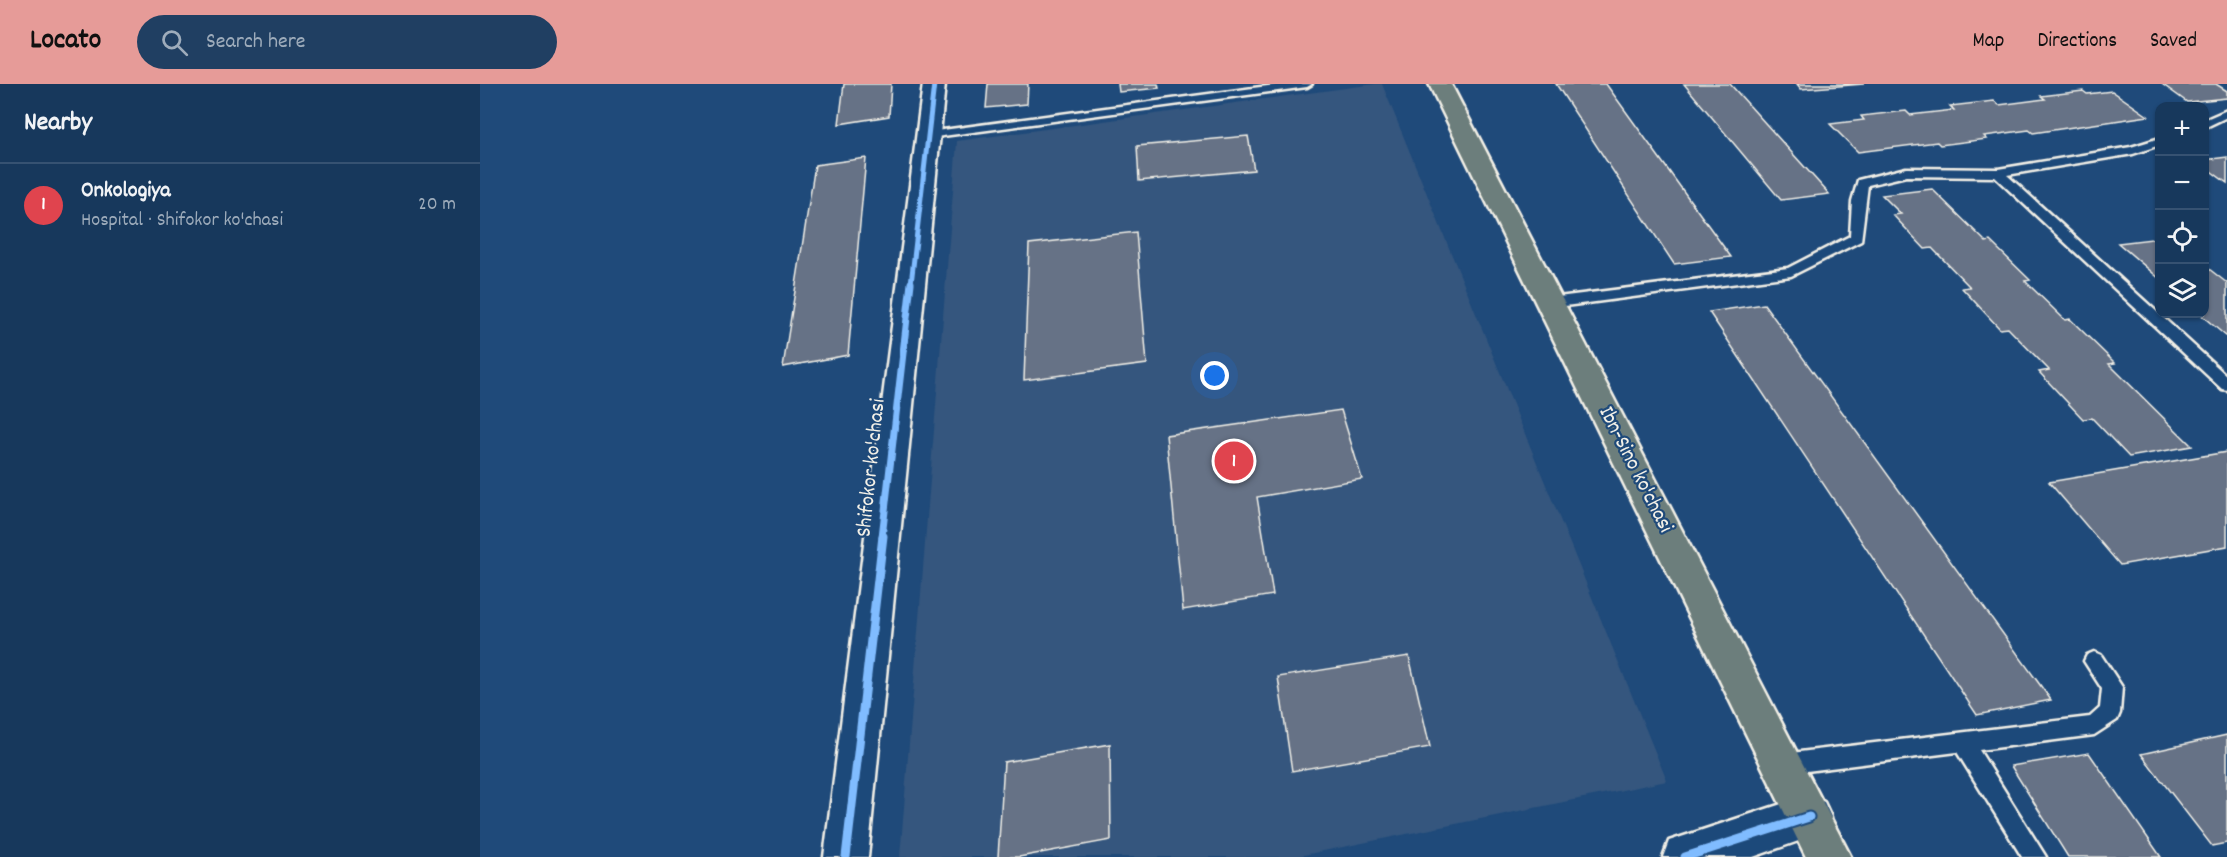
<!DOCTYPE html>
<meta charset="utf-8">
<style>
body{margin:0;font-family:Dekko,sans-serif;background:#203f62;color:#f1f3f6}
.controls{position:absolute;right:18px;top:18px;display:grid;overflow:hidden;border-radius:12px;box-shadow:0 2px 4px #0004}
.controls button{width:54px;height:54px;display:grid;place-items:center;padding:0;border:0;border-bottom:2px solid #365272;background:#17385c;color:#f1f3f6;font:30px sans-serif}
.you{position:absolute;left:735px;top:292px;width:21px;height:21px;margin:-15px;border:4px solid #fff;border-radius:50%;background:#1a73e8;box-shadow:0 0 0 9px #1a73e833}
.badge{display:grid;place-items:center;width:39px;height:39px;border-radius:50%;background:#e69b98;color:#fff;font-size:20px;font-weight:700}
.pin{position:absolute;translate:-50% -50%;border:3px solid #fff;box-shadow:0 2px 6px #0006}
.list{margin:0;padding:0;list-style:none}
h2{display:flex;justify-content:space-between;align-items:center;height:78px;margin:0;padding:0 24px;font-size:26px}
h2 small{font-size:20px;font-weight:400;color:#9eacbb}
.list li{display:grid;grid-template-columns:39px 1fr auto;gap:18px;align-items:center;box-sizing:border-box;height:84px;padding:0 24px;border-top:2px solid #365272}
.list b{display:block;font-size:22px;white-space:nowrap}
.list p{margin:0;font-size:20px;white-space:nowrap;color:#9eacbb}
.list em{font-size:20px;font-style:normal;color:#9eacbb}
.icon{flex:none;width:33px;height:33px;fill:none;stroke:currentColor;stroke-width:2;stroke-linecap:round;stroke-linejoin:round}
.map{position:relative;flex:none;width:1747px;height:773px;overflow:hidden}
header{display:flex;align-items:center;gap:36px;box-sizing:border-box;height:84px;padding:0 30px;background:#e69b98;color:#111}
header strong{font-size:28px}
nav{display:flex;gap:33px;margin-inline-start:auto;font-size:21px}
.search{width:420px;height:54px;background:#203f62;display:flex;align-items:center;gap:15px;box-sizing:border-box;padding:0 21px;border-radius:33px;color:#9eacbb;font-size:22px}
main{display:flex}
aside{flex:1;background:#17385c}
.map>svg:first-child{display:block}
</style>
<header>
<strong>Locato</strong>
<div class="search"><svg class="icon" aria-label="search" viewBox="0 0 24 24"><circle cx="10" cy="10" r="6"/><path d="M15 15l6 6"/></svg>Search here</div>
<nav><a>Map</a><a>Directions</a><a>Saved</a></nav>
</header>
<main>
<aside>
<h2>Nearby<small></small></h2>
<ul class="list">
<li><span class="badge" style="background:#e0444e">1</span><div><b>Onkologiya</b><p>Hospital · Shifokor ko'chasi</p></div><em>20 m</em></li>
</ul>
</aside>
<div class="map">
<svg width="1747" height="773" viewBox="0 0 1747 773">
<rect width="100%" height="100%" fill="#1f4a7a"/>
<filter id="ink" filterUnits="userSpaceOnUse"><feTurbulence type="fractalNoise" baseFrequency=".0167" numOctaves="2"/><feDisplacementMap in="SourceGraphic" scale="12" xChannelSelector="R" yChannelSelector="G"/><feConvolveMatrix kernelMatrix="1 2 1 2 8 2 1 2 1" color-interpolation-filters="sRGB"/></filter>
<g filter="url(#ink)">
<!-- built -->
<path fill="#34567e" d="M895,0H902L1187,697L814,773H420L477,57Z"/>
<!-- building -->
<path fill="#667286" stroke="#f4f1e8" stroke-width="1.5" d="M364,0H411L409,32L359,40Z
M508,0H548L547,20L506,24Z
M638,0H678L679,4L639,8Z
M1076,0H1126L1251,173L1194,180Z
M1204,0H1250L1349,110L1301,116Z
M1317,0H1384L1321,5Z
M1682,0H1736L1747,7V14L1707,18Z
M1603,7L1607,10L1632,7L1668,32L1553,49L1549,46L1504,52L1507,55L1460,61L1457,58L1378,68L1350,40L1384,36L1381,32L1426,27L1430,31L1474,26L1470,22L1514,17L1519,21L1565,15L1561,12Z
M768,52L774,86L659,97L657,62Z
M1747,73V99L1724,82V76Z
M386,74L368,271L303,283L335,81Z
M1452,105L1506,158L1510,157L1550,196L1545,197L1585,236L1590,235L1635,279L1629,280L1712,362L1649,373L1612,334L1603,335L1559,288L1569,286L1528,244L1520,245L1482,204L1490,203L1452,164L1445,165L1413,131L1421,130L1402,111Z
M656,148L667,280L544,296L549,160Z
M1680,154V195L1638,159Z
M1724,181L1747,199V253L1720,230H1724Z
M1284,220L1571,616L1497,631L1229,228Z
M861,326L882,395L777,413L793,511L703,526L686,351Z
M1747,368V462L1640,481L1569,398Z
M929,572L950,663L812,687L798,593Z
M1747,651V759L1732,762L1661,670Z
M630,660L631,756L539,773H518L524,678Z
M1609,669L1681,773H1588L1531,682Z"/>
<g fill="none" stroke-linecap="round" stroke-linejoin="round">
<defs>
<path id="lane" d="M803,0H832L827,3L448,54L442,51L448,48Z
M1747,26V33L1724,44V36Z
M1680,54V61L1653,70L1527,91L1747,292V306L1742,305L1515,93L1426,92L1388,101L1381,157L1311,192L1070,224L1063,219L1070,214L1308,184L1370,152L1372,117L1378,96L1426,84L1518,85L1651,63Z
M1614,568L1621,571L1642,603L1640,629L1637,636L1614,651L1499,666L1566,773H1542L1477,668L1303,690L1296,687L1293,680L1296,673L1303,670L1610,633L1620,624L1622,605L1604,577L1607,571Z"/>
<path id="street" d="M443,0H465L388,773H344Z
M1329,711L1344,718L1351,733L1344,748L1273,773H1183L1189,757Z"/>
<path id="primary" d="M949,0H971L1371,773H1326Z"/>
</defs>
<!-- lane casing -->
<use href="#lane" stroke="#f4f1e8" stroke-width="5"/>
<!-- street casing -->
<use href="#street" stroke="#f4f1e8" stroke-width="5"/>
<!-- primary casing -->
<use href="#primary" stroke="#f4f1e8" stroke-width="5"/>
<!-- lane -->
<use href="#lane" fill="#1f4a7a" fill-rule="evenodd"/>
<!-- street -->
<use href="#street" fill="#1f4a7a" fill-rule="evenodd"/>
<!-- primary -->
<use href="#primary" fill="#6c7e7c" fill-rule="evenodd"/>
<defs>
<path id="cycleway-far2" d="M431,200L454,0"/>
<path id="cycleway-far1" d="M402,453L431,199"/>
<path id="cycleway" d="M366,773L403,452
M1205,773L1329,733"/>
</defs>
<!-- cycleway-far2 casing -->
<use href="#cycleway-far2" stroke="#1f4a7a" stroke-width="8"/>
<!-- cycleway-far1 casing -->
<use href="#cycleway-far1" stroke="#1f4a7a" stroke-width="10"/>
<!-- cycleway casing -->
<use href="#cycleway" stroke="#1f4a7a" stroke-width="13"/>
<!-- cycleway-far2 -->
<use href="#cycleway-far2" stroke="#80bcff" stroke-width="5"/>
<!-- cycleway-far1 -->
<use href="#cycleway-far1" stroke="#80bcff" stroke-width="7"/>
<!-- cycleway -->
<use href="#cycleway" stroke="#80bcff" stroke-width="9"/>
</g>
</g>
<g text-anchor="middle" dominant-baseline="central" stroke-width="4.5" stroke-linejoin="round" paint-order="stroke">
<!-- street labels -->
<g font-size="22" fill="#f4f1e8" stroke="#1f4a7a">
<text transform="translate(392 384) rotate(-84)">Shifokor ko'chasi</text>
<text transform="translate(1155 386) rotate(63)">Ibn-Sino ko'chasi</text>
</g>
</g>
</svg>
<div class="controls">
<button>+</button>
<button>−</button>
<button><svg class="icon" aria-label="locate" viewBox="0 0 24 24"><circle cx="12" cy="12" r="6"/><path d="M12 2v4M12 18v4M2 12h4M18 12h4"/></svg></button>
<button><svg class="icon" aria-label="layers" viewBox="0 0 24 24"><path d="M12 4l9 5-9 5-9-5zM3 14l9 5 9-5"/></svg></button>
</div>
<div class="you"></div>
<div class="pin badge" style="left:754px;top:377px;background:#e0444e">1</div>
</div>
</main>
